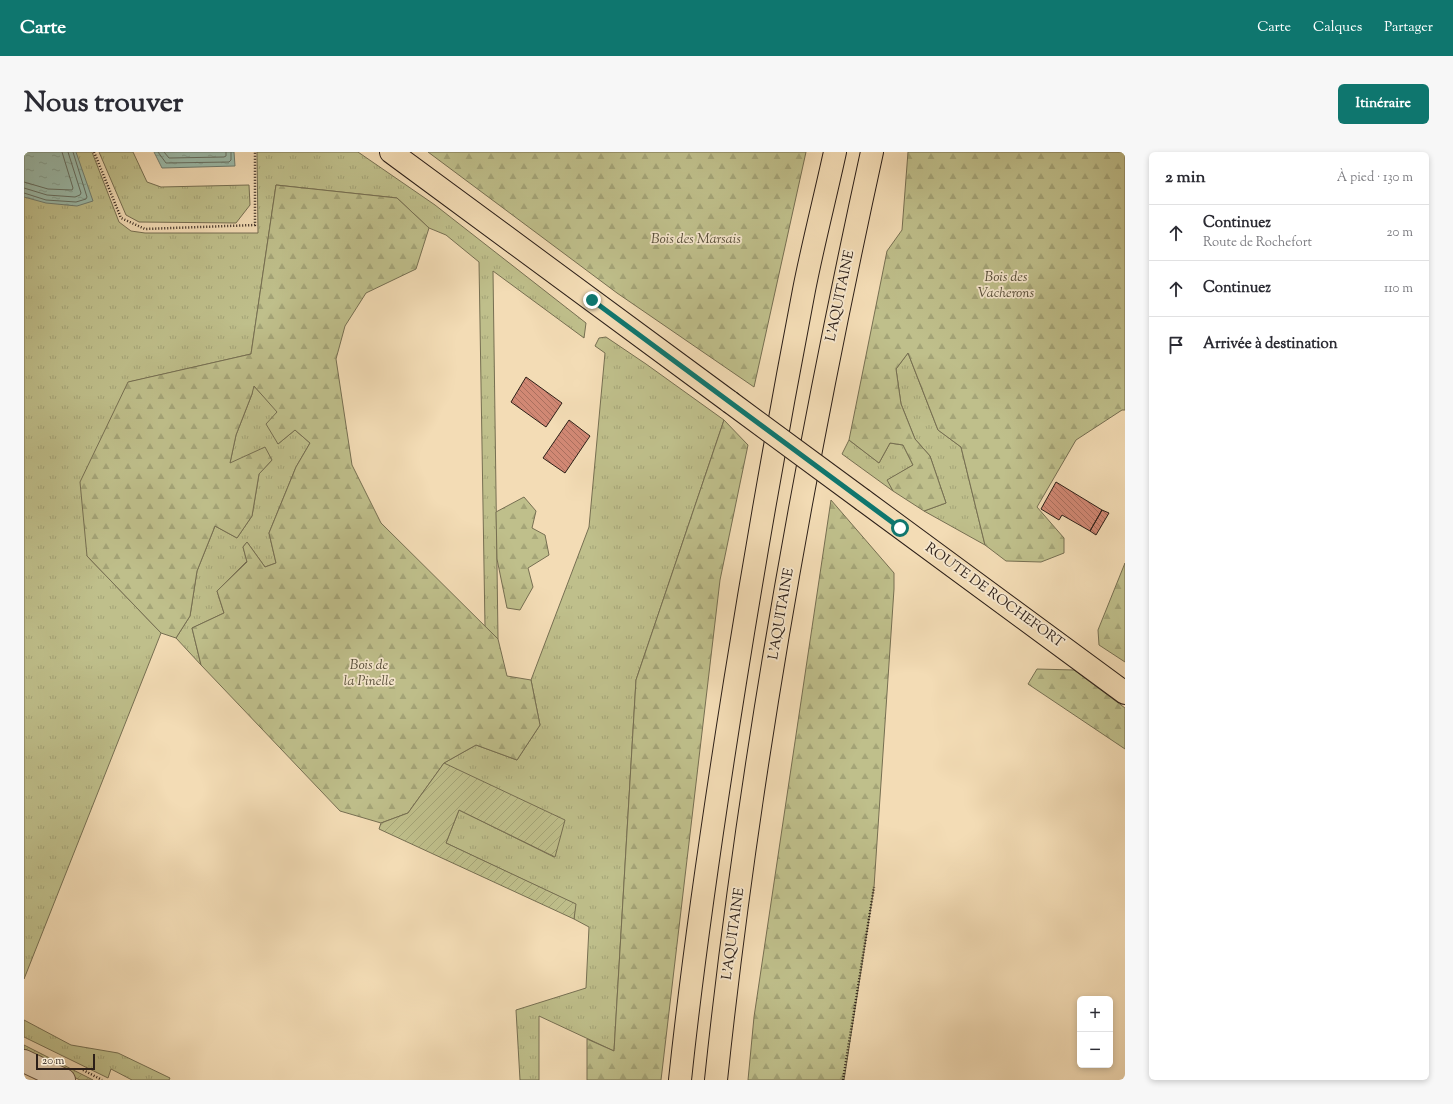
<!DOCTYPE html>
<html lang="fr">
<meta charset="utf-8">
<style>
body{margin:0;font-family:"Sorts Mill Goudy",serif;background:#f7f7f7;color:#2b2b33}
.controls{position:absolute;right:12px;bottom:12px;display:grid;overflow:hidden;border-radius:6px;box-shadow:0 2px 6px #0003}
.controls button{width:36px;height:36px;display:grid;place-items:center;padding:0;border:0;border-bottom:1px solid #e1e1e2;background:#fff;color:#2b2b33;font:20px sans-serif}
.scale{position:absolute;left:12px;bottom:10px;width:59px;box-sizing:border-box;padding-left:4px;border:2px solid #2c1f18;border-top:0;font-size:11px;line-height:14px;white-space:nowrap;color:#2c1f18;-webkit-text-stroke:3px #f7e8cf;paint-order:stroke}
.stop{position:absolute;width:12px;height:12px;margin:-9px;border:3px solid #0f766e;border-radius:50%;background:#fff}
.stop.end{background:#0f766e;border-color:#fff;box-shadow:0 1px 4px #0008}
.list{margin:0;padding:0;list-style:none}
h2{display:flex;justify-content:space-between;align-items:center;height:52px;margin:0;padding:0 16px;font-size:17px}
h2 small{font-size:13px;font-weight:400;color:#7c7c81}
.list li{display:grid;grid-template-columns:26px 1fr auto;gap:12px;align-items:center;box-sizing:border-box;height:56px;padding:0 16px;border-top:1px solid #e1e1e2}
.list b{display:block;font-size:15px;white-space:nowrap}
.list p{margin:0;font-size:13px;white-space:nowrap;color:#7c7c81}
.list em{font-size:13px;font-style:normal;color:#7c7c81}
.icon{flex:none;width:22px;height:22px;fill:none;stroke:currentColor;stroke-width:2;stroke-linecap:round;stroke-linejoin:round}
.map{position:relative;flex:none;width:1101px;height:928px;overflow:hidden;border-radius:6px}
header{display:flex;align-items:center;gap:24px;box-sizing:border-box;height:56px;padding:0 20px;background:#0f766e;color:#fff}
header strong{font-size:19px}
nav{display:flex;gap:22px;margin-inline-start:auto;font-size:14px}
.intro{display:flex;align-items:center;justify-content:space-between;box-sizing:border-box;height:96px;padding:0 24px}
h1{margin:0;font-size:28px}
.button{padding:10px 18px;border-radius:6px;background:#0f766e;color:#fff;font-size:14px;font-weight:700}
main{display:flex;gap:24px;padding:0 24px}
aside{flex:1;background:#fff;border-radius:6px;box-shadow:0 2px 6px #0003}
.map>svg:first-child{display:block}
</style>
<header>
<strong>Carte</strong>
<nav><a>Carte</a><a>Calques</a><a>Partager</a></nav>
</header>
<div class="intro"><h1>Nous trouver</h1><a class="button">Itinéraire</a></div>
<main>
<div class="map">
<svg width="1101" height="928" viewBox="0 0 1101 928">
<defs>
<pattern id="grass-tufts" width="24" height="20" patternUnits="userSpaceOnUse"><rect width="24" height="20" fill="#bfbf8b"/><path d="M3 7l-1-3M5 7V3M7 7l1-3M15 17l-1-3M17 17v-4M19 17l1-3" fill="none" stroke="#a4a477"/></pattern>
<pattern id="forest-firs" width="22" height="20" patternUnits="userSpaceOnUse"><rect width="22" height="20" fill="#bfbf8b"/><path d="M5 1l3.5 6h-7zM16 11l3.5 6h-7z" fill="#a4a477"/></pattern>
<pattern id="garden-furrows" width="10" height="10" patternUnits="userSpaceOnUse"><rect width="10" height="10" fill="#bfbf8b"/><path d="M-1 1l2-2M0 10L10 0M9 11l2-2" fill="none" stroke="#a4a477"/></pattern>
<pattern id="water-ripples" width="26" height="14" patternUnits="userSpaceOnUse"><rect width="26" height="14" fill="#9bbcac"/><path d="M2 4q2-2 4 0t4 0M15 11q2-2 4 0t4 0" fill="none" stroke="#86a193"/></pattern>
<pattern id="building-back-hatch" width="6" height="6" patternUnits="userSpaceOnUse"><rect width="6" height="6" fill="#d18874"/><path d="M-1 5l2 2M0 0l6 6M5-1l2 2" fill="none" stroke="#aa6f5e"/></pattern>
</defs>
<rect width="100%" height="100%" fill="#f3dcb5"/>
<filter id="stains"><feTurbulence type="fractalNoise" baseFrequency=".005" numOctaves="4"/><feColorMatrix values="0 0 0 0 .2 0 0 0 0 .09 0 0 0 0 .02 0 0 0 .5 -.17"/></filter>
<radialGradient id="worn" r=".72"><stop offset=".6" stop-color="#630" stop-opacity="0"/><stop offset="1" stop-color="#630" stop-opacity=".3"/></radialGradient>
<!-- grass -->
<path fill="url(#grass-tufts)" stroke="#766f52" d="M0,0H68L95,70L107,79L121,81H234L233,0H334L411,53L562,171L560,186L469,119L474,487L461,475L455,110L422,83L405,76L373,46L252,33L227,202L105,230L63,404L137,481L0,827Z
M75,0H109L123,30L137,35L225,33L226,53L212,71L115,70L102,63Z
M582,185L622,212L700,268L612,528L590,899L515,864V928H496L492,858L562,836L565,775L550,767L551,752L422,691L435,658L530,705L420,611L452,593L493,608L516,573L507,528L565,375L581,201L571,194L575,186Z
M884,201L914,278L937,295L961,393L900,359L922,351L906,304L891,287L877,252L872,217Z
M229,233L254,260V292L271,278L286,291L272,315L245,381L252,411L241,415L223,390L219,395L223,409L193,439L200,461L168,476L177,513L152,486L166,464L173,419L191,374L213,386L228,364L235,322L248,308L206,311L212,283L228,242Z
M825,288L855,311L866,291L879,293L889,313L864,328L869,339L818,302Z
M0,868L47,893L94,901L146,926L145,928H108L87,917L84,926L0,885Z"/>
<!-- forest -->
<path fill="url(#forest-firs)" stroke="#766f52" d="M404,0H782L730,235L593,141Z
M884,0H1101V258H1098L1052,288L1013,355L1040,386V401L1017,410L982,409L961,393L937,295L914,278L884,201L872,217L877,252L891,287L906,304L922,351L900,359L869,339L863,328L889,313L879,293L866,291L855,311L825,288L863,99L878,78Z
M252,33L373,46L405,76L392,117L342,141L321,174L312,207L328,313L357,371L474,487L483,524L507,528L516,573L493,608L452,593L420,611L384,661L357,671L316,659L177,513L168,476L200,461L193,439L223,410L219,395L223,390L241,415L252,411L245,381L272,315L286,291L271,278L254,292L242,272L253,260L230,234L228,242L212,283L206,311L241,295L248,308L235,322L228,364L213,386L191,374L173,419L166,464L152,486L137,481L63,404L56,330L104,230L227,202Z
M700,268L724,293L696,428L637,928H563V887L590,899L612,528Z
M500,345L512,359L508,376L521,383L525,403L504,416L509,435L496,458L483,456L473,407L472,360Z
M807,348L870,421V437L850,735L820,928H724L730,865Z
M1101,411V510L1075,493L1074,478Z
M1013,517L1050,518L1101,556V597L1004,532Z"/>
<!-- garden -->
<path fill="url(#garden-furrows)" stroke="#766f52" d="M420,611L541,668L531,705L435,658L422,691L552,752L550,767L355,677L357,671L384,661Z
M0,893L69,928H56L0,901Z"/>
<!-- water -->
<path fill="url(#water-ripples)" stroke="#6f7d71" d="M0,0H52L69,49L53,54L22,51L0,45Z
M130,0H210L211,14L138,16Z"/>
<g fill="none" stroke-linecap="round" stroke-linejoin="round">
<!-- shore -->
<path stroke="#646e62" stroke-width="1" d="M134,0L142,11L205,10L207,8V0
M140,0L145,6L200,5L202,4V0
M0,30L24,37L48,38L49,36L38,0
M0,36L23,43L51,45L56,43L57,41L44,0
M0,41L22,48L52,50L62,47L63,45L49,0"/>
</g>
<!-- building -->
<path fill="url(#building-back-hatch)" stroke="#2c1f18" d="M502,225L538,251L522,275L487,250Z
M545,268L566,284L541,321L519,306Z
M1032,330L1078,358L1066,379L1038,363L1035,368L1017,357Z
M1078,358L1085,361L1072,383L1066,379Z"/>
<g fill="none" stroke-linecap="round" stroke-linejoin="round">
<defs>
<path id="minor" d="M0,909L40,928"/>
<path id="major" d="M367,0L706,250
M839,348L1101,541"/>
<path id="highway" d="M656,928C670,795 690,662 711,530C732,399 755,268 780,138C789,92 801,46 811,0
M692,928C725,616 781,306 848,0"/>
</defs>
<!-- minor casing -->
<use href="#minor" stroke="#5e4e3f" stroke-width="24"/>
<!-- major casing -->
<use href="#major" stroke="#2c1f18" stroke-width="24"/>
<!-- highway casing -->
<use href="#highway" stroke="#2c1f18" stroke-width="24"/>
<!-- path -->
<path stroke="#2c1f18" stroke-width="2.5" stroke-dasharray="1 2" stroke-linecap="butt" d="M70,0L97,66L121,77L231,73V0
M59,918L78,928
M819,928L850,735"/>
<!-- minor -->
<use href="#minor" stroke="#f7e8cf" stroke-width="22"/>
<!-- major -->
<use href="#major" stroke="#f3dcb5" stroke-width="22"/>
<!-- highway -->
<use href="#highway" stroke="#f3dcb5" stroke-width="22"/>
<defs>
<path id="major-bridge" d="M706,250L839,348"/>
</defs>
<!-- major-bridge casing -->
<use href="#major-bridge" stroke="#2c1f18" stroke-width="24" stroke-linecap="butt"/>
<!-- major-bridge -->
<use href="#major-bridge" stroke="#f3dcb5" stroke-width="22"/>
</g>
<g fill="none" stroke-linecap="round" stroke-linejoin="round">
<!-- route -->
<path stroke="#0f766e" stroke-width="5" d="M568,148L876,376"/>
</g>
<g text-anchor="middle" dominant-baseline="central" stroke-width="3.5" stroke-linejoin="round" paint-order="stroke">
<!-- park labels -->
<g font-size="14" font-style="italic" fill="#584f3a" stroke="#f7e8cf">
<text x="672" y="88">Bois des Marsais</text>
<text x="982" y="126">Bois des<tspan x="982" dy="16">Vacherons</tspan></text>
<text x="345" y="514">Bois de<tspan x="345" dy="16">la Pinelle</tspan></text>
</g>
<!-- street labels -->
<g font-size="14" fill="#2c1f18" stroke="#f7e8cf">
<text transform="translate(817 144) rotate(-78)">L'AQUITAINE</text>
<text transform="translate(970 444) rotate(36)">ROUTE DE ROCHEFORT</text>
<text transform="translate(758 462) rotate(-80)">L'AQUITAINE</text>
<text transform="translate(710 782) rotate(-82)">L'AQUITAINE</text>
</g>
</g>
<rect width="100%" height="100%" filter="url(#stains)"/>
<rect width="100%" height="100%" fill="url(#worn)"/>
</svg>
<div class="controls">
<button>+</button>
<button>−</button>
</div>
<div class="scale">20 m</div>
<div class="stop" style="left:876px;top:376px"></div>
<div class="stop end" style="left:568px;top:148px"></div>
</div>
<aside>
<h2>2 min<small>À pied · 130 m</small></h2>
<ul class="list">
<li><svg class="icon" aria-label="ahead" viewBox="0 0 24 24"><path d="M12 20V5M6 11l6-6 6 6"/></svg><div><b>Continuez</b><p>Route de Rochefort</p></div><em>20 m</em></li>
<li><svg class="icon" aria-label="ahead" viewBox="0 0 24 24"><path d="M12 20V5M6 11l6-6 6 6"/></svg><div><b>Continuez</b></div><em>110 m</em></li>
<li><svg class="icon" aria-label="arrive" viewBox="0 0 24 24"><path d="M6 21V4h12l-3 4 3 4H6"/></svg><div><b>Arrivée à destination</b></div></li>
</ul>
</aside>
</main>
